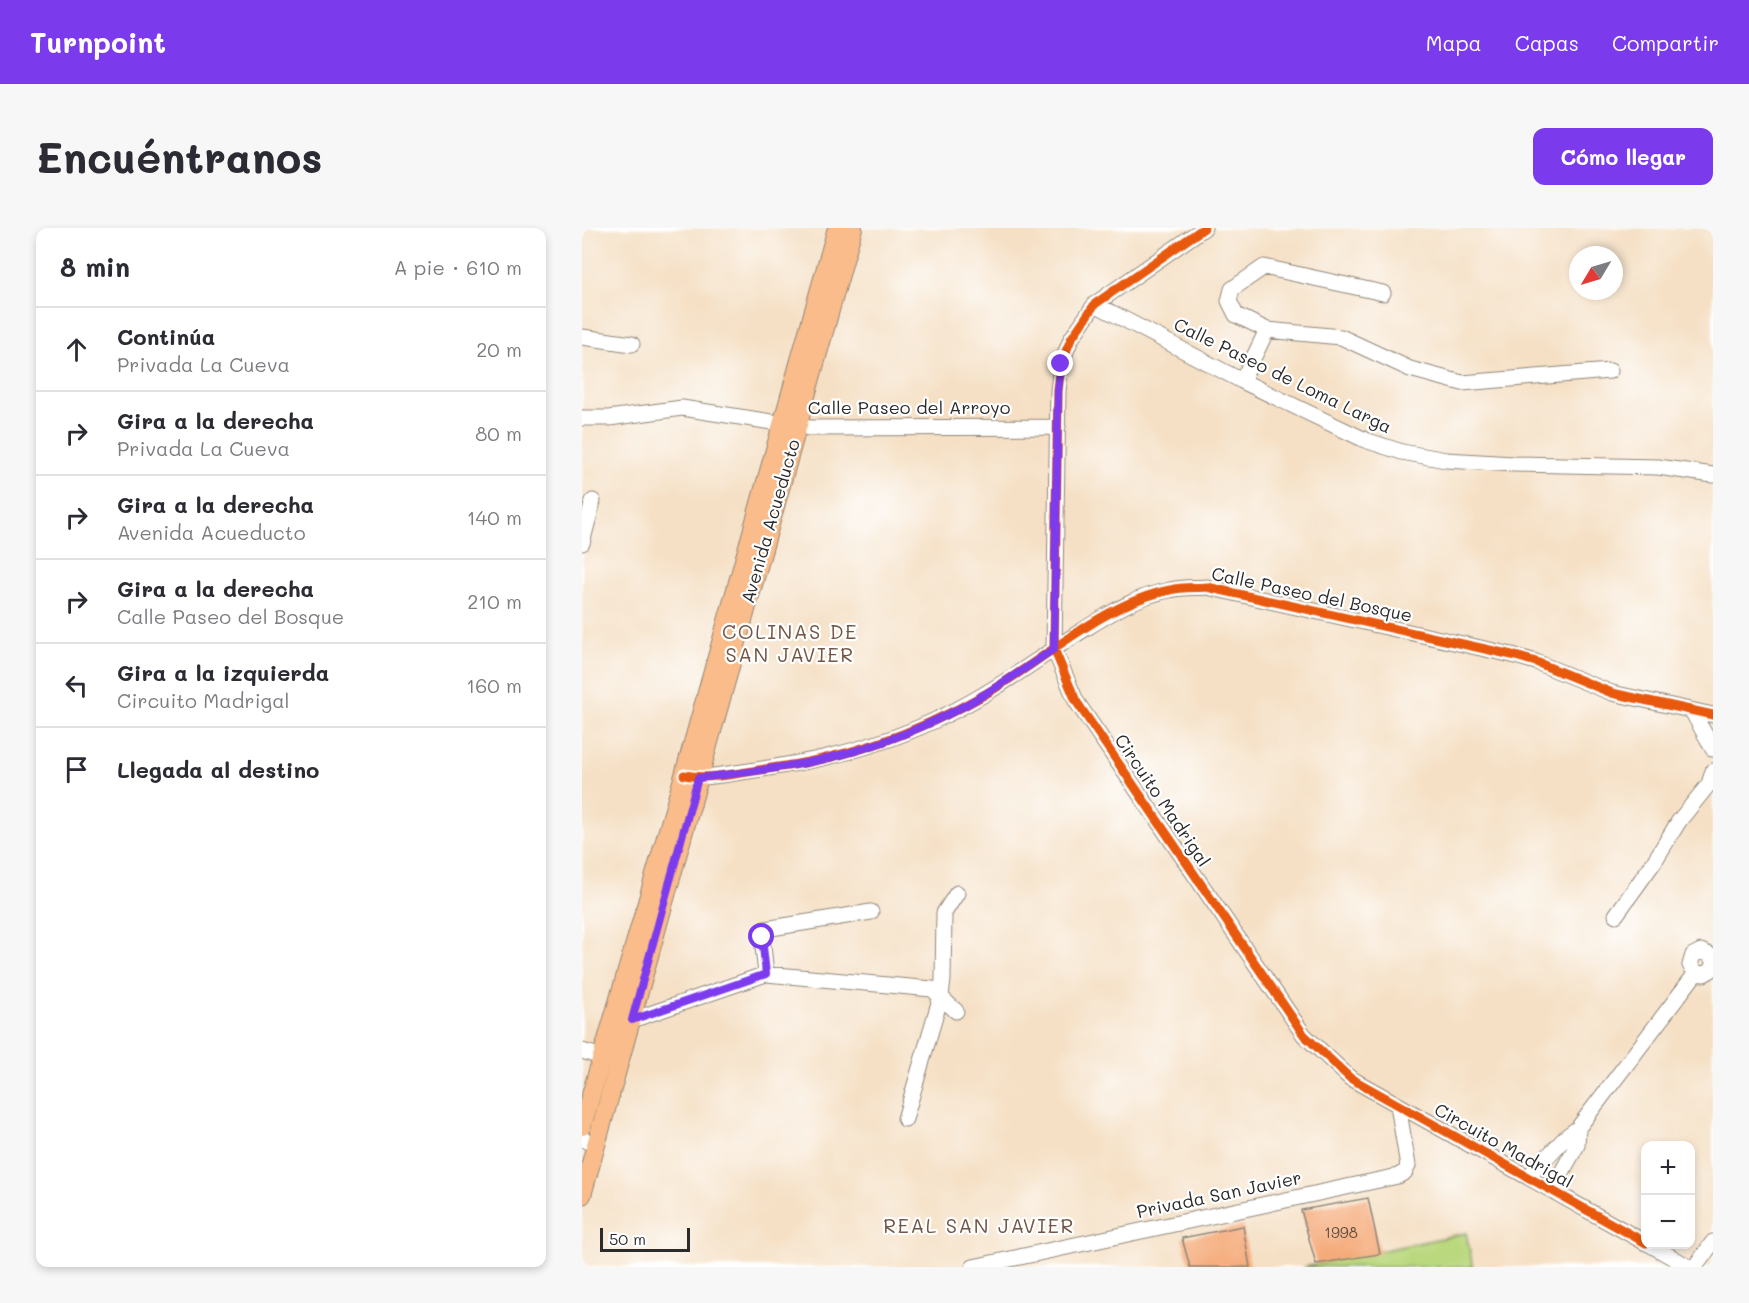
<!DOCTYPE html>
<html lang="es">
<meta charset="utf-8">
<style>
body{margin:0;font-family:Mali,sans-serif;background:#f7f7f7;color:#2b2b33}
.controls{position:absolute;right:18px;bottom:18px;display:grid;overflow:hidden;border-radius:12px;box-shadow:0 3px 9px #0003}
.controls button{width:54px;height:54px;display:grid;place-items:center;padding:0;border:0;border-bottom:2px solid #e1e1e2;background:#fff;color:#2b2b33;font:30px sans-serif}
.compass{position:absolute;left:987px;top:18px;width:54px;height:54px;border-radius:50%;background:#fff;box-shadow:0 3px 9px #0003;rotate:232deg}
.scale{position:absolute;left:18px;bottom:15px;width:90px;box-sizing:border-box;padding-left:6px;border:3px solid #2b2b2b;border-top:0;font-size:16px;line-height:21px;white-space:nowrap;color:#2b2b2b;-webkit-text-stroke:4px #fff;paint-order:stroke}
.stop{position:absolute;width:18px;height:18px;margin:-14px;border:4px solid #7c3aed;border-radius:50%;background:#fff}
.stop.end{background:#7c3aed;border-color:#fff;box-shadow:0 2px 6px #0008}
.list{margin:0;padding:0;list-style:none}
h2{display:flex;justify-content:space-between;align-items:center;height:78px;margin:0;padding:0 24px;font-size:26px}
h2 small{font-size:20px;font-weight:400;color:#7c7c81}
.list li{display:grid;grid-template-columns:39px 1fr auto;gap:18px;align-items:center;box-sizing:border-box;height:84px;padding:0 24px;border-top:2px solid #e1e1e2}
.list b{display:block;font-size:22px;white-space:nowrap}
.list p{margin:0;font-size:20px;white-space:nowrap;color:#7c7c81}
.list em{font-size:20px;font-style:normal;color:#7c7c81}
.icon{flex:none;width:33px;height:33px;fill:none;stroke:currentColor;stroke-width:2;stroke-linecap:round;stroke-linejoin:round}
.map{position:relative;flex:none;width:1131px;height:1039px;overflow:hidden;border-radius:12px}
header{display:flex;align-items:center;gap:36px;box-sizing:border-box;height:84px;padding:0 30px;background:#7c3aed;color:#fff}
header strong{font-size:28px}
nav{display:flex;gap:33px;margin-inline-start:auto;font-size:21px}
.intro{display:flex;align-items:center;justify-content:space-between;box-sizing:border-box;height:144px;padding:0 36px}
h1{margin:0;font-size:42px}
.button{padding:15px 27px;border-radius:12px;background:#7c3aed;color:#fff;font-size:21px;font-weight:700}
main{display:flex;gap:36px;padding:0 36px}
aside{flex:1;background:#fff;border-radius:12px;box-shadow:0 3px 9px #0003}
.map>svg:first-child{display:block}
</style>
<header>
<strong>Turnpoint</strong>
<nav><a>Mapa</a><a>Capas</a><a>Compartir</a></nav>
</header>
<div class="intro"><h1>Encuéntranos</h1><a class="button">Cómo llegar</a></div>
<main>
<aside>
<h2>8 min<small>A pie · 610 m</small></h2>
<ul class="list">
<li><svg class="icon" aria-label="ahead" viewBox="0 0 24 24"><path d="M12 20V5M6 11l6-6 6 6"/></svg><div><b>Continúa</b><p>Privada La Cueva</p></div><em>20 m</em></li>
<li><svg class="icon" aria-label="right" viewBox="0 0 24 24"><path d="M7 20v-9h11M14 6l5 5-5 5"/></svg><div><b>Gira a la derecha</b><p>Privada La Cueva</p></div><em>80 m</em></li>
<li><svg class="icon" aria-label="right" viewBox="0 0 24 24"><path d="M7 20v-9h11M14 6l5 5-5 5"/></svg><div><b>Gira a la derecha</b><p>Avenida Acueducto</p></div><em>140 m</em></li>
<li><svg class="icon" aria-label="right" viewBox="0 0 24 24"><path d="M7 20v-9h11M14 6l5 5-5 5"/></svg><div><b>Gira a la derecha</b><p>Calle Paseo del Bosque</p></div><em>210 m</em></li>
<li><svg class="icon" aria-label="left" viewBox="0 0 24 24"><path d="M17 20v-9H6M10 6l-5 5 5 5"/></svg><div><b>Gira a la izquierda</b><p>Circuito Madrigal</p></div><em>160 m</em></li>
<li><svg class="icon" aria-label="arrive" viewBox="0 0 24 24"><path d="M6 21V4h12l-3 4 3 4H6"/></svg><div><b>Llegada al destino</b></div></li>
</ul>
</aside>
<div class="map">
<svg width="1131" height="1039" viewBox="0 0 1131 1039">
<rect width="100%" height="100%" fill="#fff"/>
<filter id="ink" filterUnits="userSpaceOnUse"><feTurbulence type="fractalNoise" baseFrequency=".0167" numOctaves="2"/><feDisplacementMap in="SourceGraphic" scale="12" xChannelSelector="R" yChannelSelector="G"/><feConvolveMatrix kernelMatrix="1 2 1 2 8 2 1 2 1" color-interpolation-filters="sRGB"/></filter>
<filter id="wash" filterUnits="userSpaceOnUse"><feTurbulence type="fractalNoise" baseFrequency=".008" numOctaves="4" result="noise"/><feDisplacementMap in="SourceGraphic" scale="24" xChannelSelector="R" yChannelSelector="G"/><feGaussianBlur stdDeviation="1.35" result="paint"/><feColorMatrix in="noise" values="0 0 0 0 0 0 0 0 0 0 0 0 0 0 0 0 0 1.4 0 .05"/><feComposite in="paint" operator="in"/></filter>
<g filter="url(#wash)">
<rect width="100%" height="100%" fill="#f5e0c5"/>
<!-- garden -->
<path fill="#bad87e" stroke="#728254" stroke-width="1.5" d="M884,1005L891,1039H722Z"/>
<g id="blocks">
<!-- building -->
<path fill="#f5aa79" d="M786,970L798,1026L734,1036L719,982Z
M661,998L668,1039H608L600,1010Z"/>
</g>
</g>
<g filter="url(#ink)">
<use href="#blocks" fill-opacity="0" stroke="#908678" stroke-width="1.5"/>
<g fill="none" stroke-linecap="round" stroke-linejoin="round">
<defs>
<path id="minor" d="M622,0L513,76L489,111L479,136L476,163L472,421L494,473L722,807L768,850L1064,1015
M513,76L660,153L783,212L820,224L864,232L931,236L1076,239L1131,247
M685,102L654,87L647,73L650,61L682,39L801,65
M0,109L50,116
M660,153L685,102L759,109L828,141L880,155L1028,143
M0,190H27L100,180L228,200L476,199
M0,315L11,273
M1110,483L1131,521
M109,548L116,550C207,538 283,528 366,486C413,463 454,432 498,404C527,386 554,368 588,362C600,359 613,360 625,359L930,427L954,434L1030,465L1131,487
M1034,687L1072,634L1097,593L1127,556L1131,543
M1131,733L1128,727L1119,723L1111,727L1108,737L1114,745L1122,746L1129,742L1131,736
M184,746L180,709L183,701L289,684
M50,792L184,746L350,761L374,783
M0,823L20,829
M323,891L359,768L361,752L362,685L375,665
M0,911L14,917
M946,949L985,908L996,900L1114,745
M970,962L995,917L996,900
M1067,1016L1107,1039
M391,1039L816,948L823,944L826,938L816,877
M1113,1039L1131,1014"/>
<path id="major" d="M0,898L102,547L255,0
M0,967L271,0"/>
</defs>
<!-- minor casing -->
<use href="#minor" stroke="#908678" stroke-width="17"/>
<!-- major casing -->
<use href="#major" stroke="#908678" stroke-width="20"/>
<!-- minor -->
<use href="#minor" stroke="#fff" stroke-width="15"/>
<!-- major -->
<use href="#major" stroke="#f9bc8a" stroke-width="18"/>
<defs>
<path id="cycleway" d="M622,0L513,76L489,111L479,136L476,163L472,421L494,473L722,807L768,850L1064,1015
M102,547C128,552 157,545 183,541C260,532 335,505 402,467C461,433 521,375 588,362C600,359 613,360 625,359L930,427L954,434L1030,465L1131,487"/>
</defs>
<!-- cycleway casing -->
<use href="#cycleway" stroke="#fff" stroke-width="13"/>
<!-- cycleway -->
<use href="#cycleway" stroke="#e8590c" stroke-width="9"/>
</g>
</g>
<g fill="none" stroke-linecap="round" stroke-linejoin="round" filter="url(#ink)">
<!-- route -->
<path stroke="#7c3aed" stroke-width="8" d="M180,709L184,746L50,792L116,550C157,545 198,541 238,532C296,519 353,496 403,466C427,452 449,436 472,421L476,163L479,136"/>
</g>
<g text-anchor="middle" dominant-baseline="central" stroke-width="4.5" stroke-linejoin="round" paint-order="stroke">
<!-- number labels -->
<g font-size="15" fill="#5e4b3e">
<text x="759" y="1004">1998</text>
</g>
<!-- street labels -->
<g font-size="18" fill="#2b2b2b" stroke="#fff">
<text transform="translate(701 147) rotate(26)">Calle Paseo de Loma Larga</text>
<text x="327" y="179">Calle Paseo del Arroyo</text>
<text transform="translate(188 293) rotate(-74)">Avenida Acueducto</text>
<text transform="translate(730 366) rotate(12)">Calle Paseo del Bosque</text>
<text transform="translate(581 572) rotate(56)">Circuito Madrigal</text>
<text transform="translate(922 917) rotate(29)">Circuito Madrigal</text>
<text transform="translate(637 966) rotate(-12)">Privada San Javier</text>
</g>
<!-- neighbourhood labels -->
<g font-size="20" letter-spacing="1.5" fill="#725746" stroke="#fff">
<text x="208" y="403">COLINAS DE<tspan x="208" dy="23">SAN JAVIER</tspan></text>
<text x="397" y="997">REAL SAN JAVIER</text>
</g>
</g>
</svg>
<div class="controls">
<button>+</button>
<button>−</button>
</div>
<svg class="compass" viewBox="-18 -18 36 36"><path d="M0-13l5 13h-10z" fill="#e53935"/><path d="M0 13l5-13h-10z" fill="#7c7c81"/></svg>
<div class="scale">50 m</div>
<div class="stop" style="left:180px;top:709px"></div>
<div class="stop end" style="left:479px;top:136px"></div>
</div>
</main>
